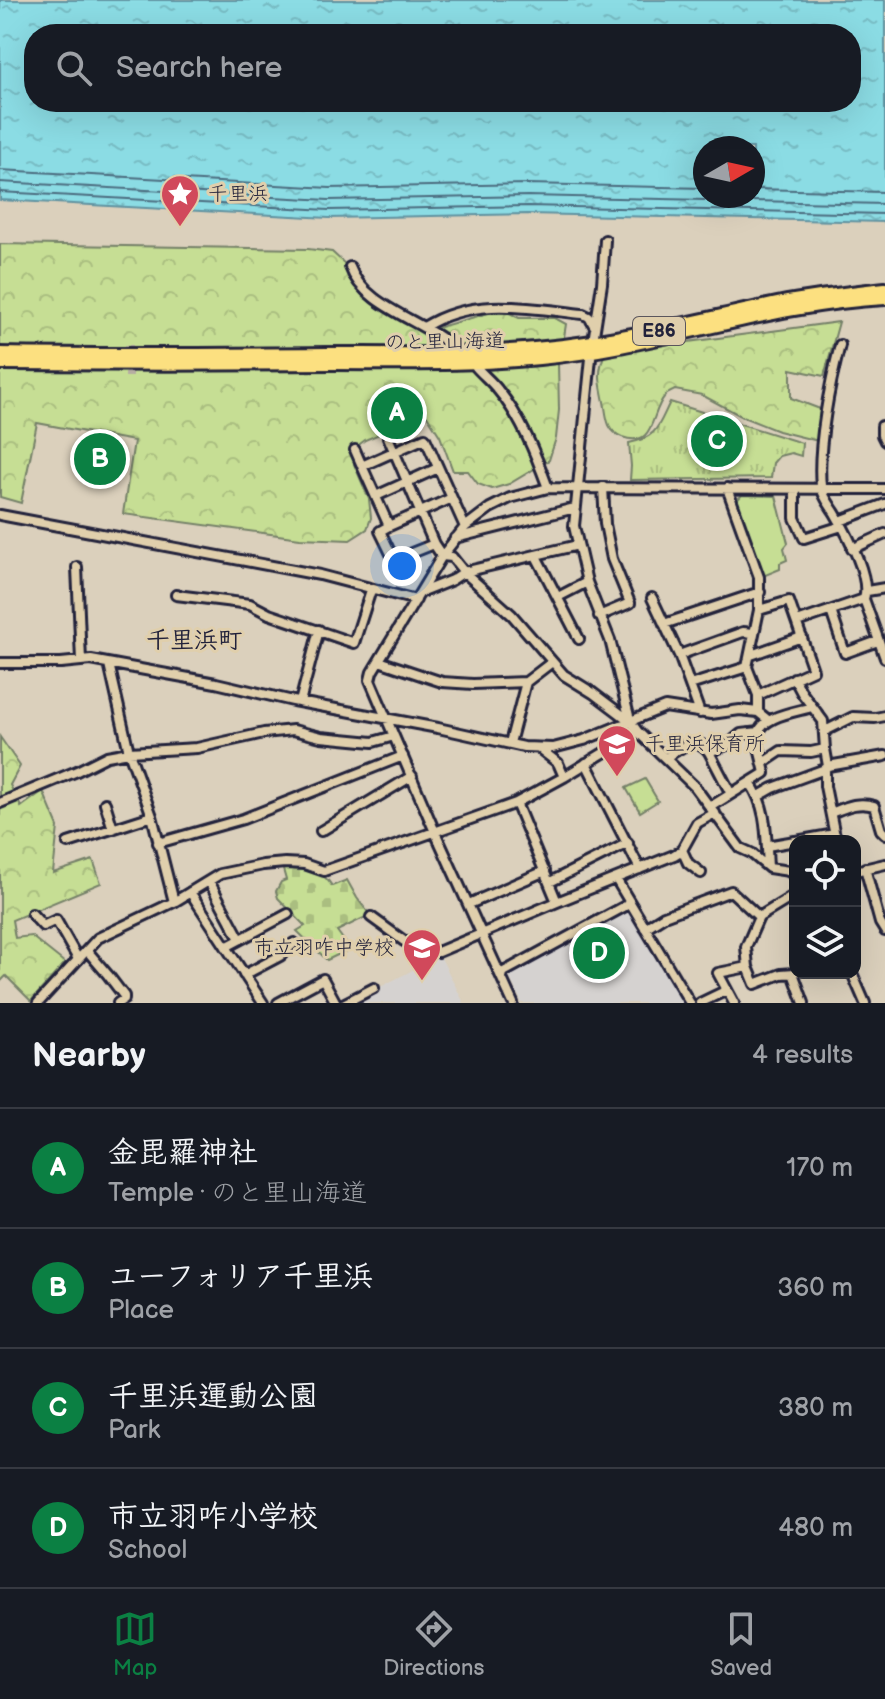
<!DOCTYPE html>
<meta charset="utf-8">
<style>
body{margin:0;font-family:"Balsamiq Sans","Klee One",sans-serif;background:#20242c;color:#f1f3f6}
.controls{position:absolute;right:24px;bottom:24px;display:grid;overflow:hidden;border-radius:16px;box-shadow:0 8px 32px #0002}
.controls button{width:72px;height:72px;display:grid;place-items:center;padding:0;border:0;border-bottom:2px solid #363941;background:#171b24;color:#f1f3f6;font:40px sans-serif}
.compass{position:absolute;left:693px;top:136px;width:72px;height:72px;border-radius:50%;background:#171b24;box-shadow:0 8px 32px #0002;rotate:81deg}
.you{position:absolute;left:402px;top:566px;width:28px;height:28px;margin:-20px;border:6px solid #fff;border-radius:50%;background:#1a73e8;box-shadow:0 0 0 12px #1a73e833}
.badge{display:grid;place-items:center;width:52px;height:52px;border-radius:50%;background:#0b8043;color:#fff;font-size:26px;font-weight:700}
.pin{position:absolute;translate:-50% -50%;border:4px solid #fff;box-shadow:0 2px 8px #0006}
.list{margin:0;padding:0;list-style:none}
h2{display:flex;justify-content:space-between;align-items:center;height:104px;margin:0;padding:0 32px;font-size:34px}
h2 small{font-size:26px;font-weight:400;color:#9ea1a6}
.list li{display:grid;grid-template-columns:52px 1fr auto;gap:24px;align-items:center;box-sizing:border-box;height:120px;padding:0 32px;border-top:2px solid #363941}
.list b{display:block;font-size:30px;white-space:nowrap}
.list p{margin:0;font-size:26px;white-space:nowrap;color:#9ea1a6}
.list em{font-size:26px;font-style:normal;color:#9ea1a6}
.icon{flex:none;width:44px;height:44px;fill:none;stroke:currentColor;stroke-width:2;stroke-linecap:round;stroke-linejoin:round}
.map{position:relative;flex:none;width:885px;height:1003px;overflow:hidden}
.search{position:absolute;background:#171b24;box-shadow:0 8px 32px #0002;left:24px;right:24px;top:24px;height:88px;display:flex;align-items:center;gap:20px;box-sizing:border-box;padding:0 28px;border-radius:32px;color:#9ea1a6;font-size:30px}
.sheet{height:584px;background:#171b24}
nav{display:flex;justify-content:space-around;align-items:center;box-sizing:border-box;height:112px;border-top:2px solid #363941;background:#171b24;font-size:22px;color:#9ea1a6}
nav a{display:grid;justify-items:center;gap:4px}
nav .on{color:#0b8043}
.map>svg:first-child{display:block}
</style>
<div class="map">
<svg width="885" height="1003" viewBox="0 0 885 1003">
<defs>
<pattern id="forest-crowns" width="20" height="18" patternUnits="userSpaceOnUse" patternTransform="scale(2)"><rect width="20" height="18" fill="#c6de94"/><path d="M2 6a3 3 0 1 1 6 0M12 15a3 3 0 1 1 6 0" fill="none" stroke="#aabe80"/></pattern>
<pattern id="cemetery-stones" width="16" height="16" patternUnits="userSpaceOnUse" patternTransform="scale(2)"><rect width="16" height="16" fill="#c6de94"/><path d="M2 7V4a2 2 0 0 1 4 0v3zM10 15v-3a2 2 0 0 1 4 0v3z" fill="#aabe80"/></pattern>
<pattern id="park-tufts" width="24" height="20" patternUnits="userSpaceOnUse" patternTransform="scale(2)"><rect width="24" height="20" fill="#c6de94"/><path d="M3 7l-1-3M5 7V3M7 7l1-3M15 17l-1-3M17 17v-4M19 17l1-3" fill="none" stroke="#aabe80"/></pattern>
<pattern id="water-ripples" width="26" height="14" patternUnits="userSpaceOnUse" patternTransform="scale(2)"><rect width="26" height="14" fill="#8bdce4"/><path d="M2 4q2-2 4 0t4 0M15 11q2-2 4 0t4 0" fill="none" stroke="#78bcc4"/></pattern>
</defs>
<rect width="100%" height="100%" fill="#dbd0bc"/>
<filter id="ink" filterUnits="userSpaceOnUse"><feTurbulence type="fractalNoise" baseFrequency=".0125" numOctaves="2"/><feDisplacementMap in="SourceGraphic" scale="16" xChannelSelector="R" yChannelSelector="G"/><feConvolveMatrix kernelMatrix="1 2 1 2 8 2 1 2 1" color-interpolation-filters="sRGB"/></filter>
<g filter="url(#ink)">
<!-- built -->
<path fill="#d5d2d0" d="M628,907L688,1003H522L507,972Z
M439,954L464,1003H350L430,961Z"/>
<!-- grass -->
<path fill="#c6de94" stroke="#748068" stroke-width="2" d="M742,495L776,496L788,543L784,548L787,560L780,563V569L763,576L737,500Z"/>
<!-- forest -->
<path fill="url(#forest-crowns)" stroke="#748068" stroke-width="2" d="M0,244L308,249L332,252L345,264L358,290L423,332L502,309L519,318H555L566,324L562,350L558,363L559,410L556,438L549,460L509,484L492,489L478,484L468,471H453L440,436L426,414L365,440L356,447L354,464L369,499L371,518L367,529L350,540L300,538L123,514L134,441L37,423L21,503L0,497Z
M839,322L824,376L791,369V398L820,409L818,441L778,431L743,417L702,395L675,390C673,391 666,394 665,396C650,412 656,449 622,437C608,431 607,421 605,407C601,385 596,374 605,353Z
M0,737L20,766L10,785L21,807L43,791L58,827L53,873L93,860L101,883L12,920L15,938L31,936L65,963L31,1001L6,976L0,982Z"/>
<!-- cemetery -->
<path fill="url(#cemetery-stones)" stroke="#748068" stroke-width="2" d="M282,866C303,867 320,867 332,886L347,880L357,898L370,915L337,931L350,949L327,960L297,931L305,926L278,898L276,891L281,882L286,880Z"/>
<!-- park -->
<path fill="url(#park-tufts)" stroke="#748068" stroke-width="2" d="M670,402L802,443L801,456L791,453L779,456L773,463L771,478L630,480L631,466L629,443C658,437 658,426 670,402Z
M645,779L658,801L640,812L626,788Z"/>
<!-- water -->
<path fill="url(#water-ripples)" stroke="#6192a0" stroke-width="2" fill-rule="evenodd" d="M0,0H885V222L528,214L329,218L0,200ZM34,34H851V102H34ZM705,148H753V196H705Z"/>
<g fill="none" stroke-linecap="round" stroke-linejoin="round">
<!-- shore -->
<path stroke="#4c6c7f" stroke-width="2" d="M0,170L330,188L528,184L705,188
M0,182L329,200L528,196L885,204
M753,189L885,192
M0,192L329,210L528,206L885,214"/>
<!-- minor-tunnel -->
<path stroke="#b6ada2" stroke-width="8" stroke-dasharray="8 4" stroke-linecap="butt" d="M129,345V379"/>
<defs>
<path id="minor" d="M350,267C364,307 423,320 453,347
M424,327C473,296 529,308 583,314L589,317L595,327
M594,335L602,284L605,240
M840,345C830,383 817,447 821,486C822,495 830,505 835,513C846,532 871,577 864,599L885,658
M591,358L574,526L587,582L610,640L630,720
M476,367C483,375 492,382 498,390C521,417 536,455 548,488
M388,417V437L434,544L442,556L452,557L464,572L512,615L564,675L593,693L630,721L638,732L695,787L740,848L751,853L769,868L789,871L795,876
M882,426V435L885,441
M355,450L362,466
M727,488L759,577V610L747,667L758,695V712
M795,489V518L804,538L842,526
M376,496L438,468
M452,498L389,526L362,466L425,438L465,527
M0,515L320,575L416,600
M840,521L885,504
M389,526L380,531L394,560L434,544
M455,538L575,508
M852,549L885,534
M536,556L579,639
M77,567L81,661
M867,591L885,588
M422,592L452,580L464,572L578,545
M176,595L250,604L269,614L354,643L371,590
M558,597L587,582
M652,598L679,655L700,713
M831,611L845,653L878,641
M599,616L630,603L612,559L605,524L603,487
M797,622L864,599
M664,624L760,592
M679,655L743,632L754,633
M751,655L802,637
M379,661L442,682L473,684L526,682L552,662
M0,663H61L91,660L216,683L293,701L438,728L524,747L553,748L584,740L665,707L711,714L740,710L758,712L768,720
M109,664L129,752L152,816L174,902
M794,678L802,693L823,721L825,749L828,766L825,769V786L836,841
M690,685L747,667
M758,695L813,670L789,601L759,610
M300,702L319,630
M825,731L853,717L875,718L885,716
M510,743L526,682
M540,749L558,763L564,777
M709,752L729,744L741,734L759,732
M665,758C680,749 696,733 709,752L731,794
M586,763L640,869
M763,763L781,751L811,752L825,749
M828,766L885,756
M750,783C768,808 766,838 768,867
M759,796L773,788L825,769
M0,803L77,771L107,756L129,752L197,748L264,733L293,730L321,737L373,742L394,736
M105,803L113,829
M516,803L557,902
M710,807L765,773C763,762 757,746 758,735C761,716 796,712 812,707
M831,813C846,807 858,801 874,806L881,830L885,834
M321,831L412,776
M796,841L835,834
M68,843L152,816
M158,843L243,819L403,756
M767,846L795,841
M682,850L688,863L701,873
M865,868L880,923L885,931
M855,871L885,864
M616,879L690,1003
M209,881L240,939
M550,882L628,843
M190,892L263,1003
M795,895L759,917L746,947L748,967L755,984L781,974L795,973
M469,904L545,871
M32,914L43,926L56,920L78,959
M371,917L404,941L438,952L557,902L674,855L682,850L697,823L715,813
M645,928L664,916L731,891L759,917
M226,947L288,914
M88,949L90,954L108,975L124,996V999L118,1003
M793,973L804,1003
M852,973L865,1003
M500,974L629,904
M244,975L280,956L294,943
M38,1003L98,938L174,902L220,874L263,865L285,863L304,864L324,871L516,803L564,777L638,732
M278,1003L323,979L336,1003
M345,1003L374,988
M513,1003L435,832L370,680L372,672L442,556L465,527L490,508L510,498L548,488L885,489
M700,1003L727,990
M734,1003L718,973L748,967"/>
<path id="highway" d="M0,354C109,356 218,355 327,354C399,354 473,356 545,348C624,340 700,320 777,304C813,297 849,293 885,289
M0,363C111,364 222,364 333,363C402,363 471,365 539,358C656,347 768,304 885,298"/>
</defs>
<!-- minor casing -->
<use href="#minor" stroke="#22223b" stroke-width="14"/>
<!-- highway casing -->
<use href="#highway" stroke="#22223b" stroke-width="18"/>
<!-- minor -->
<use href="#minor" stroke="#e0cfac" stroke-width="8"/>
<!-- highway -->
<use href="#highway" stroke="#fce080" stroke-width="12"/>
</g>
</g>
<!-- icons -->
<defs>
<symbol id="sight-pin" viewBox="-11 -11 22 30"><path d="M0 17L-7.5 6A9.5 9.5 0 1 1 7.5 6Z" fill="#d1495b" stroke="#e0cfac"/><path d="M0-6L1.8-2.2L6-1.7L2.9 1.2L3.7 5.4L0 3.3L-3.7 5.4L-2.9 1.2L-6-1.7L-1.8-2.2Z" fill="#fff"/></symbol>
<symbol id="school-pin" viewBox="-11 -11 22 30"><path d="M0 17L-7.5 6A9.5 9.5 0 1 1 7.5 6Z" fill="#d1495b" stroke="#e0cfac"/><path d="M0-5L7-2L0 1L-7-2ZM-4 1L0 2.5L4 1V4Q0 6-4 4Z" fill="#fff"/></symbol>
</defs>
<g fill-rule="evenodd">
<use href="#sight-pin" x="158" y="172" width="44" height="60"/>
<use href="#school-pin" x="595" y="722" width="44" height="60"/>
<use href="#school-pin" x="400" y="926" width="44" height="60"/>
</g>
<g text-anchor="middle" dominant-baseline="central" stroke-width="6" stroke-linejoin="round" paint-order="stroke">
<!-- shield labels -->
<rect fill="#e0cfac" stroke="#5b565d" stroke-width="2" x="633" y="317" width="52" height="28" rx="6"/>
<g font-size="18" font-weight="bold" fill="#22223b">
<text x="659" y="331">E86</text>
</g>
<!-- poi labels -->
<g font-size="20" fill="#22223b" stroke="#e0cfac" text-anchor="start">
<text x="208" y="194">千里浜</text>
<text x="645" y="744">千里浜保育所</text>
<text x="394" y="948" text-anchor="end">市立羽咋中学校</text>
</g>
<!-- street labels -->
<g font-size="20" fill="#22223b" stroke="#e0cfac">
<text transform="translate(445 342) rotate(-1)">のと里山海道</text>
</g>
<!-- quarter labels -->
<g font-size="24" font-weight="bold" fill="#22223b" stroke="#e0cfac">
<text x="194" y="640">千里浜町</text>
</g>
</g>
</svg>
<div class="controls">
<button><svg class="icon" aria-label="locate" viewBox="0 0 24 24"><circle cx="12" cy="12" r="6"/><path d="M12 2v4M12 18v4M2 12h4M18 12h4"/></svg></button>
<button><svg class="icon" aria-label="layers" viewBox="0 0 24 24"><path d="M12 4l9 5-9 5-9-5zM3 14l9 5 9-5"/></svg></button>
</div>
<svg class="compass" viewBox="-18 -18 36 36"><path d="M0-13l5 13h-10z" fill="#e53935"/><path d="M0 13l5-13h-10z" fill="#9ea1a6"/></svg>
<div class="you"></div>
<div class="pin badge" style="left:397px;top:413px">A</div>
<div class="pin badge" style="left:100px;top:459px">B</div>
<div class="pin badge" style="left:717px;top:441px">C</div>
<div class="pin badge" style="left:599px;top:953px">D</div>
<div class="search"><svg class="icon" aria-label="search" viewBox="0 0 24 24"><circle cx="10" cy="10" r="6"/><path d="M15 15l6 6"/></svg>Search here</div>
</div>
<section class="sheet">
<h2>Nearby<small>4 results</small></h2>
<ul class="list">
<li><span class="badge">A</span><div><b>金毘羅神社</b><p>Temple · のと里山海道</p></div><em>170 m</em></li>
<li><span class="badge">B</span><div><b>ユーフォリア千里浜</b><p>Place</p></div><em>360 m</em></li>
<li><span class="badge">C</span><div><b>千里浜運動公園</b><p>Park</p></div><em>380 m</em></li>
<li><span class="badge">D</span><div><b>市立羽咋小学校</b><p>School</p></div><em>480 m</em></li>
</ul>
</section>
<nav>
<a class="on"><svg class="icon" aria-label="map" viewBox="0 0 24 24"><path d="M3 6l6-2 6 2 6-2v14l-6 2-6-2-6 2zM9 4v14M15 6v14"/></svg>Map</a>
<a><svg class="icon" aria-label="directions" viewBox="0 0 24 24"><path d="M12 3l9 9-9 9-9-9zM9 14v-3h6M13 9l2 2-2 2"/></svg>Directions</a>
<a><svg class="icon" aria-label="saved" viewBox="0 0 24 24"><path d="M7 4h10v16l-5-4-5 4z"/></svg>Saved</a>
</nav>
